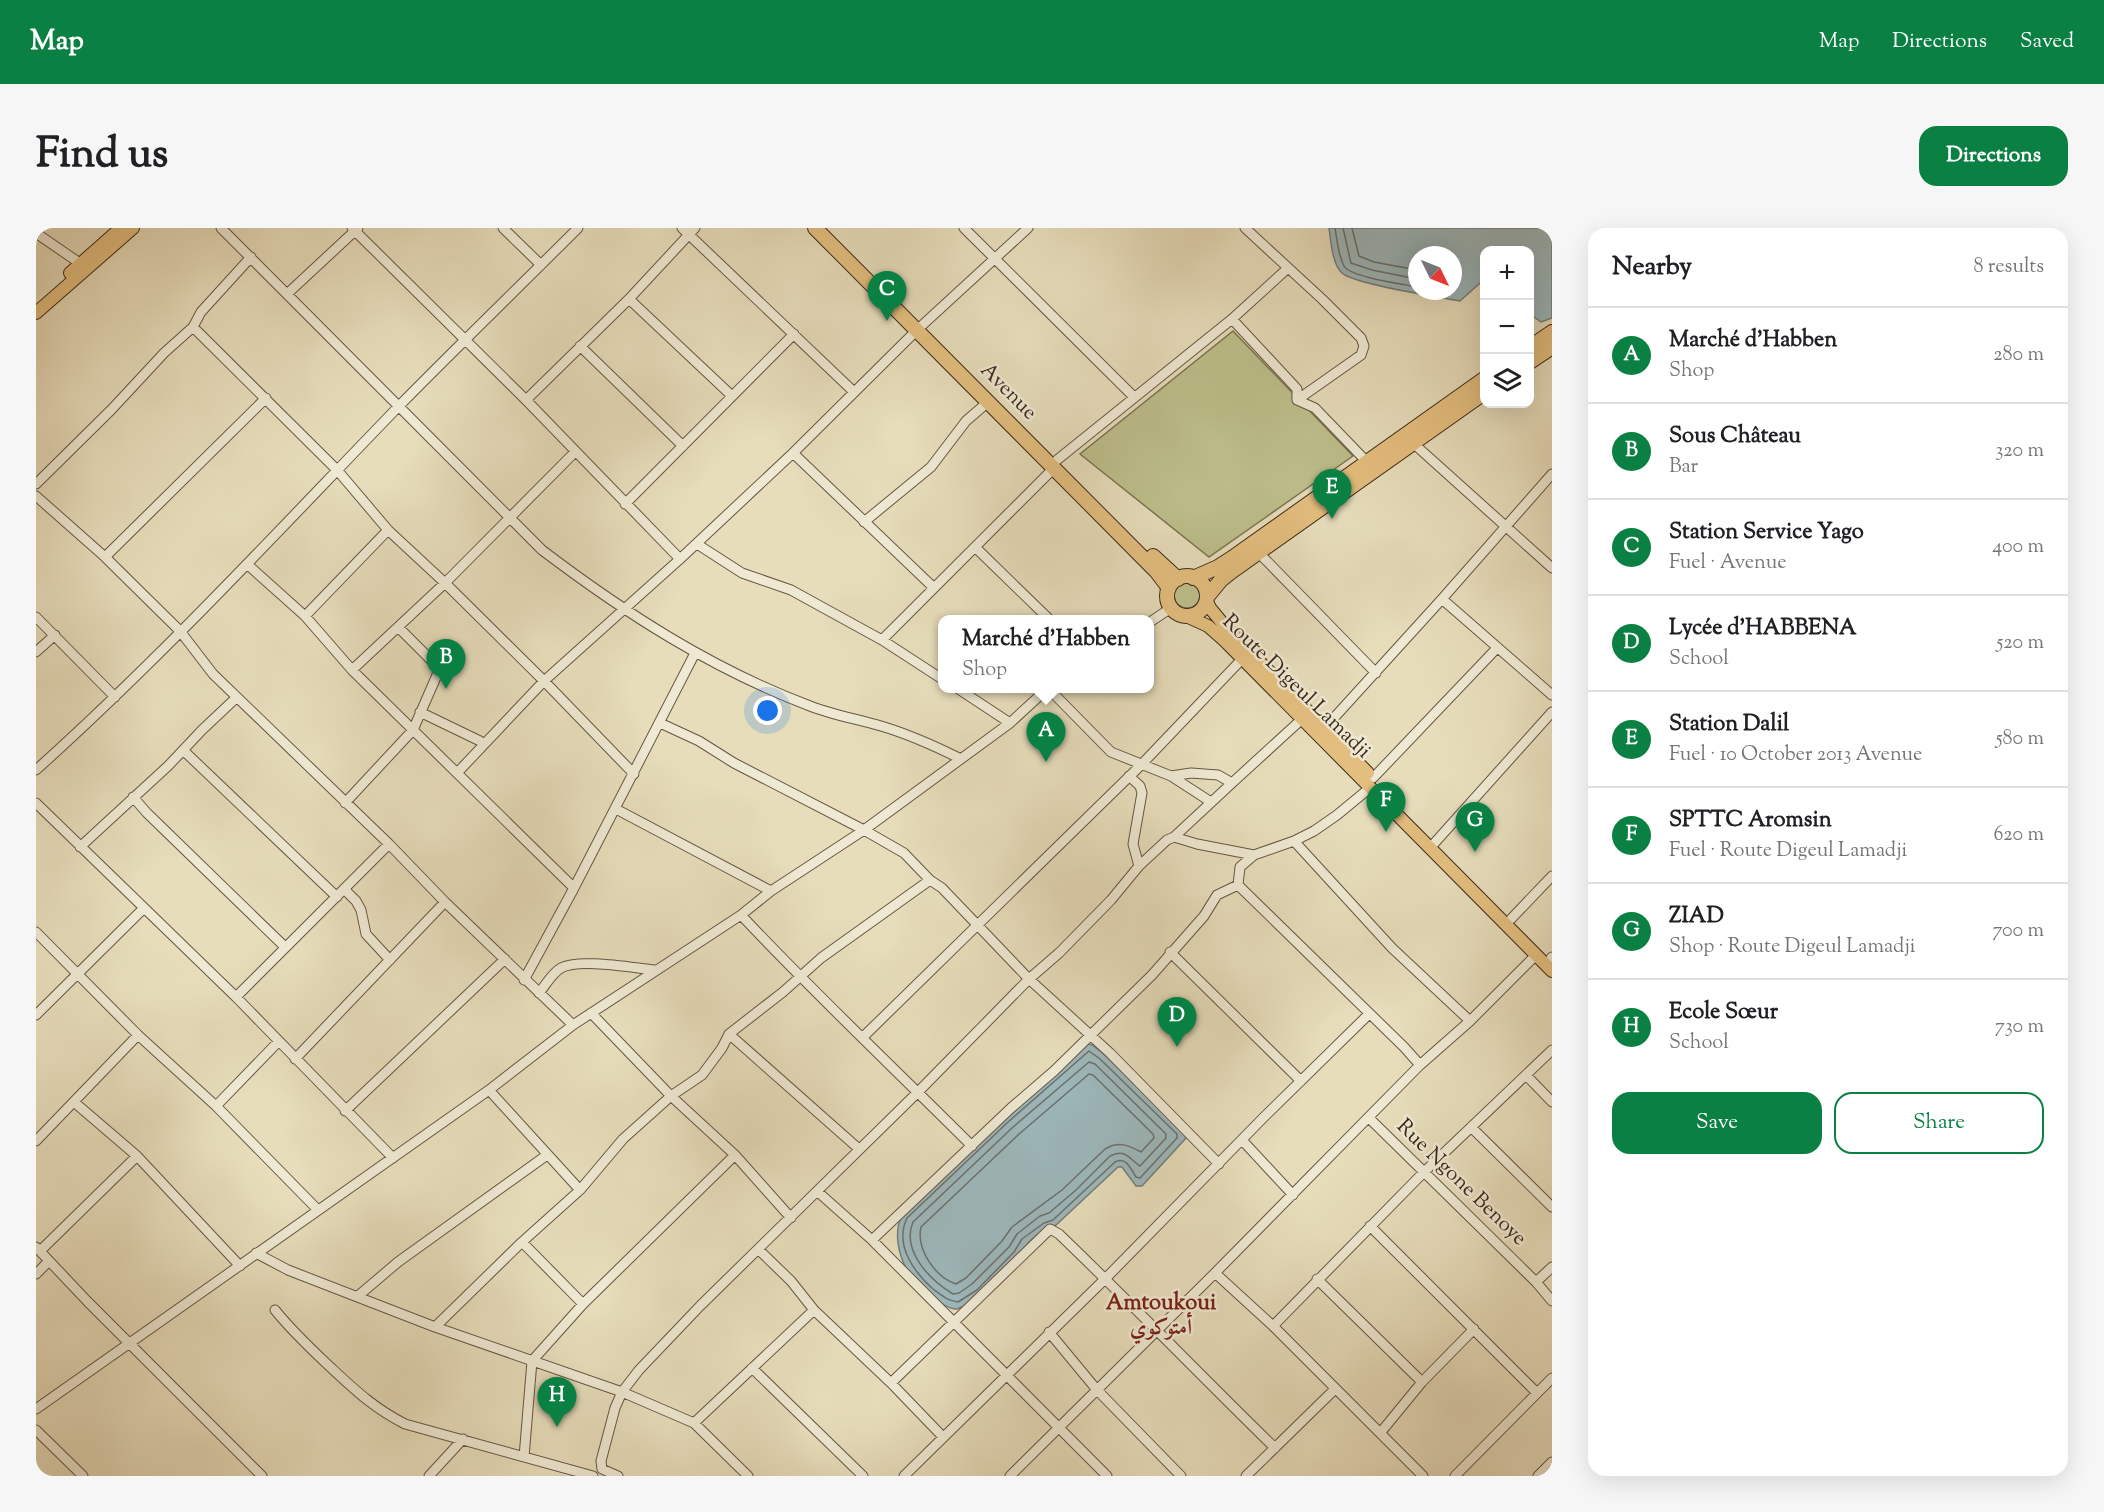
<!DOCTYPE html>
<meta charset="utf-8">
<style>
body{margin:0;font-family:"Sorts Mill Goudy",Amiri,serif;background:#f6f6f6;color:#202124}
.controls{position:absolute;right:18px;top:18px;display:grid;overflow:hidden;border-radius:12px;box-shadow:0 6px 24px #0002}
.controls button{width:54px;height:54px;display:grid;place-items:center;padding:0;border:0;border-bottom:2px solid #e0e0e0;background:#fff;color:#202124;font:30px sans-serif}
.compass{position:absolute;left:1372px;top:18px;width:54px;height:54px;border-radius:50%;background:#fff;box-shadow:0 6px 24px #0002;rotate:133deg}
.you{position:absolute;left:732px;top:483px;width:21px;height:21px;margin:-15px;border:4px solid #fff;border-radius:50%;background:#1a73e8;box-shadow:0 0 0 9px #1a73e833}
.badge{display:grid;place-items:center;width:39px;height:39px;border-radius:50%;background:#0b8043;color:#fff;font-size:20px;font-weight:700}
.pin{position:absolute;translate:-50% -50px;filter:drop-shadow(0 2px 3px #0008)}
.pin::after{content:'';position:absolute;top:32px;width:21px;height:18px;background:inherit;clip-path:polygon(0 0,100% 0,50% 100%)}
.popup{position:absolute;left:902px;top:387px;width:216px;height:78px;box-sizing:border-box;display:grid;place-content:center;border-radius:12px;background:#fff;filter:drop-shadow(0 2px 4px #0005);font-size:20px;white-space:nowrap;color:#757577}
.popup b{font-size:22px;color:#202124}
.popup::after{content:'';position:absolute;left:50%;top:100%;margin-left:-12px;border:12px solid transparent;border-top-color:#fff}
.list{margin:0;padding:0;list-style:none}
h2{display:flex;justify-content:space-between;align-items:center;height:78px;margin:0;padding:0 24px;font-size:26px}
h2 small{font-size:20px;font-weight:400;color:#757577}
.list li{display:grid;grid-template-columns:39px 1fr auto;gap:18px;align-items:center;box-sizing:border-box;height:96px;padding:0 24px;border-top:2px solid #e0e0e0}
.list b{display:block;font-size:22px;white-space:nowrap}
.list p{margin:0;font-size:20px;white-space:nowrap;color:#757577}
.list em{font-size:20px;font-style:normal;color:#757577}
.actions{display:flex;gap:12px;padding:18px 24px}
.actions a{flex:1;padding:14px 0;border:2px solid #0b8043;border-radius:18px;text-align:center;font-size:21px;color:#0b8043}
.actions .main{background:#0b8043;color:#fff}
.icon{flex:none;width:33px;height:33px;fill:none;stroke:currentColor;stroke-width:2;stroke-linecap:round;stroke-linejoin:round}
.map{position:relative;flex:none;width:1516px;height:1248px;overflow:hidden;border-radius:18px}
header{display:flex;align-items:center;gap:36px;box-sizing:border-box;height:84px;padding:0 30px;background:#0b8043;color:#fff}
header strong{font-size:28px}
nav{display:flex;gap:33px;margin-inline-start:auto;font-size:21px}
.intro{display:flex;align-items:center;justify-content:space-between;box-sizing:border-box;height:144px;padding:0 36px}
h1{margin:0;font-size:42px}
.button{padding:15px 27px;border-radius:18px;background:#0b8043;color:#fff;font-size:21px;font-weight:700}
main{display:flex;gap:36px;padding:0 36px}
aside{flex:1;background:#fff;border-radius:18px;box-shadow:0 6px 24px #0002}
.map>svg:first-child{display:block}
</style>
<header>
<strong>Map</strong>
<nav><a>Map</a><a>Directions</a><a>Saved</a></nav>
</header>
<div class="intro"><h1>Find us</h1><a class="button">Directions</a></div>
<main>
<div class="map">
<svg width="1516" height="1248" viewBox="0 0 1516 1248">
<rect width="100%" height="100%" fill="#e7ddbb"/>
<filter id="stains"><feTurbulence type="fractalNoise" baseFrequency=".00333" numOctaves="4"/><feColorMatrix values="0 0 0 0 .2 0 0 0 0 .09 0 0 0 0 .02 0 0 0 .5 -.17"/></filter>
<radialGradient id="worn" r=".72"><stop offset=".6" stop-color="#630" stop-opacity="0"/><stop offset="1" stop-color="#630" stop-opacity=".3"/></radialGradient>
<!-- green -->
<path fill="#bdbf8b" stroke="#7c7454" stroke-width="1.5" d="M1197,103L1317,228L1173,329L1044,226Z
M1138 367a13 13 0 1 1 26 0a13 13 0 1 1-26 0Z"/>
<!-- water -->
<path fill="#9db8bc" stroke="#767f7d" stroke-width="1.5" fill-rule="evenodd" d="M1293,0H1516V90L1505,94L1494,86V22H1448V59L1444,55L1424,73C1403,69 1317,56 1306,45C1296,36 1295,13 1293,0ZM1381,27H1417V63H1381Z
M1052,816L1056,817L1068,826L1147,904L1150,910L1106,958H1100L1086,939H1082L1020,997C1007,1001 992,1012 986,1024L930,1077C929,1077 922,1081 921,1081C906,1082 874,1049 868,1036C861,1020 859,1002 866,986Z"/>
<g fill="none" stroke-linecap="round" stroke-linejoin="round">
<!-- shore -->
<path stroke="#6c706d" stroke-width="1.5" d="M1299,0C1301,11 1302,27 1308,38C1314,49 1367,56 1381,59
M1307,0L1315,35L1336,42L1381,51
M1316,0L1323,28L1338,34L1381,42
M1053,823L1064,831L1141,906V910L1104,950L1100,949C1095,941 1090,928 1079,934L1017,992L1008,995L986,1011L978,1024L941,1062L922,1074C912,1073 905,1067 897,1061C878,1044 858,1017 871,990L971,895Z
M1053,834L1059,836L1130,906V910L1104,938C1093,931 1090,920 1074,928L1040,962L1013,985L1004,988L981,1006L973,1019L936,1056L923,1065L917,1066C894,1052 865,1023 877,994L976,900Z
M1053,846L1057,847L1117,906L1118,910L1105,924C1092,917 1083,913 1069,921L1026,962L976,999L966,1013L930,1050L920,1056C899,1049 880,1021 885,999L982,907Z"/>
<defs>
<path id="minor" d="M185,0L506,322C589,385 676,441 774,478C797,487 821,491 845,498C872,506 899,518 925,531
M316,0L490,172L644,331
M467,0L505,37
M646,0L818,164
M928,0L1098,169
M1209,0L1286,71L1325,110L1328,118L1325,127L1261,172
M0,5L45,36
M251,66L322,0
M593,71L696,168
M1196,91L1261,161V172L1279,180L1332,235
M157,99L302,243L352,302L409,355L508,453L598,546
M544,118L647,218
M490,172L593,71L659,0
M1377,215L1516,340
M757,225L897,359
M1021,232L1196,91L1252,40
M0,256L76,181L128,125L157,99L165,84L215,29
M0,268L69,329L144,403L177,446L353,616L409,674L537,797
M589,276L758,106
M828,294L895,239L930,193L952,174
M661,316L706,345L755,362L846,412L906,451
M939,319L1014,392
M1223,325L1340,445
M69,329L230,170
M212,337L269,388L316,442L538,660L659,425
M1406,371L1516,467
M269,388L352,302
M0,389L79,469
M1114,394L1135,380
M846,412L1018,240
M0,424L19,407
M316,442L409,355L539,224
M921,460L974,495
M1012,460L1075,524L1135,548L1155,545L1182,547L1196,555L1266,491
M384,484L444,513
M624,495L663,513L698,535L828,602L868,625L894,652L906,660L993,751L1074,825L1183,936
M1286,503L1406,371L1516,246
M148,523L301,669
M0,542C127,428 243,302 362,179C421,119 482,60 542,0
M421,545L508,453L644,331L757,225L881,102L992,0
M1093,548L1104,558L1106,565L1097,616L1103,638
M1135,548L1175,574
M1337,550L1461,420
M97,569L111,585L249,719
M0,575L200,769L357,930
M309,575L377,502L401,447L402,441L398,435L362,399
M580,581L735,663
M1138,609L1196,555
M1258,613L1356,720L1434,793
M44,619L132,538L166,502L201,469
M1394,620L1516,484
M1202,657L1368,819L1384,837
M1202,657L1204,639L1218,627L1258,613L1278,603L1301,587L1335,559
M308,661L320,673L325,682L330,706L354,732
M705,687C779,766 859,841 936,918
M1475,691L1516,648
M0,704L102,807L180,878L282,982
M1134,724L1265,853
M1515,730L1516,729
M488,752L538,660
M503,765C509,758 516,745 525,740C543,730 597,740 619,742
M200,769L353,616
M555,785L635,868L699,927L755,990
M0,787L107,681
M693,806L823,921
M827,809L1105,537L1207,430
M259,831L409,674
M1490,847L1516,874
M453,862L544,962
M38,874L101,928L204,1038
M180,878L243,813
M309,883L469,731
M1333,890L1500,1054L1516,1073
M1435,899L1516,979
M1206,912L1257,967
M0,913L102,807
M782,964L836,1012L1071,1248
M1334,998L1501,1165
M836,1012L975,880L1018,843L1116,747L1168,688L1181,667L1202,657
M486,1014L547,1076
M0,1019L52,1074L226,1248
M723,1022L755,1053L778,1082L855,1155L907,1209
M4,1023L101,928
M220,1025L252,1042L399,1099L586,1164L658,1195L712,1248
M1179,1045L1237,1098L1387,1248
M0,1046L13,1033
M1281,1051L1386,1154
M1500,1054L1516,1039
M322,1068L362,1034L511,927
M239,1082C255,1102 273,1119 291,1136C318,1161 336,1179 369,1196L557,1248
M1237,1098L1387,945L1516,822
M399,1099L486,1014L544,962L587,911L635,868L666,847L686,820L693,806L747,764L785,730L894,652
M1013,1104L1061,1162L1145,1248
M716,1140L827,1248
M855,1155L1014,1001L1023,1006C1096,1076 1166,1149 1239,1220
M0,1181L453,862L537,797L705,687L735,663L828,602L974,495L1012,460
M658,1195L778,1082
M0,1202L47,1248
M1345,1204L1386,1154L1438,1101
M488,1229L496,1133L547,1076L699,927
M566,1241L565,1233L579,1180L586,1164L603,1142L664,1078L882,864L993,751L1023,725L1075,672L1103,638L1131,612L1138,609L1161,616L1218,627
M566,1241L582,1248
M393,1248L427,1211
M868,1248L1070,1050L1228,889L1333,786
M974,1248L1179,1045L1384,837L1434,793L1500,727
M1210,1248L1299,1161
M1419,1248L1516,1150
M1502,1248L1516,1234"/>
<path id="major" d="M34,45L85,0
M0,85L97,0
M1170,372L1174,380L1188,397L1332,545
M1150,388L1172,398L1189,413L1516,743"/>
<path id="highway" d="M779,0L1120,343L1133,360
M1494,119L1516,104
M1494,134L1516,119
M1117,328L1142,351
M1131 368a20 20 0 1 1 40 0a20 20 0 1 1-40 0Z
M1157,350L1182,339L1196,330L1448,151
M1171,369L1185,352L1195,344L1448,165"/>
</defs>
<!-- minor casing -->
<use href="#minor" stroke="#665645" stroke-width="11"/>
<!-- major casing -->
<use href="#major" stroke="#3b291e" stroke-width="14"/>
<!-- highway casing -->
<use href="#highway" stroke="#3b291e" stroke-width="16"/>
<!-- minor -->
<use href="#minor" stroke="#efe9d3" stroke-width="9"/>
<!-- major -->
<use href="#major" stroke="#e4be7e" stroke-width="12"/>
<!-- highway -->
<use href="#highway" stroke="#e4be7e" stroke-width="14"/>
</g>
<g text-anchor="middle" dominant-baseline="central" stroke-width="5" stroke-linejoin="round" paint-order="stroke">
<!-- street labels -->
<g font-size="21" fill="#3b291e" stroke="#efe9d3">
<text transform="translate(972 164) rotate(45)">Avenue</text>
<text transform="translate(1260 459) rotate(44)">Route Digeul Lamadji</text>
<text transform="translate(1425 955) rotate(44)">Rue Ngone Benoye</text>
</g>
<!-- neighbourhood labels -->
<g font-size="22" font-weight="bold" fill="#7a1f14" stroke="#efe9d3">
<text x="1125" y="1076">Amtoukoui<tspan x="1125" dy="25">أمتوكوي</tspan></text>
</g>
</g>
<rect width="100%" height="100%" filter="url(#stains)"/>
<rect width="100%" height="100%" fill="url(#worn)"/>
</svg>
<div class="controls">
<button>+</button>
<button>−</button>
<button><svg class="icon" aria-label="layers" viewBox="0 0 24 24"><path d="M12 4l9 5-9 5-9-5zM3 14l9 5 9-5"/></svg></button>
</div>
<svg class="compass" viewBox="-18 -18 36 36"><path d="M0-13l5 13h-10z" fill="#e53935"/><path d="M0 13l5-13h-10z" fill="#757577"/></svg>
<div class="you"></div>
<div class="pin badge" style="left:1010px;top:534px">A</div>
<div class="popup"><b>Marché d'Habben</b>Shop</div>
<div class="pin badge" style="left:410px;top:461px">B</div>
<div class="pin badge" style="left:851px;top:93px">C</div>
<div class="pin badge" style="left:1141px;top:819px">D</div>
<div class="pin badge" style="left:1296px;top:291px">E</div>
<div class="pin badge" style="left:1350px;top:604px">F</div>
<div class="pin badge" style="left:1439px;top:624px">G</div>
<div class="pin badge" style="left:521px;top:1199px">H</div>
</div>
<aside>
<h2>Nearby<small>8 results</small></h2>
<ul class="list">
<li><span class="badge">A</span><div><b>Marché d'Habben</b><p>Shop</p></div><em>280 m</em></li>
<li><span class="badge">B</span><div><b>Sous Château</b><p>Bar</p></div><em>320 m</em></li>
<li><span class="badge">C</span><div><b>Station Service Yago</b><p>Fuel · Avenue</p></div><em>400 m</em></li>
<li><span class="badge">D</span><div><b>Lycée d'HABBENA</b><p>School</p></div><em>520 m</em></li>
<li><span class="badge">E</span><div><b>Station Dalil</b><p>Fuel · 10 October 2013 Avenue</p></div><em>580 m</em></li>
<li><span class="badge">F</span><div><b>SPTTC Aromsin</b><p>Fuel · Route Digeul Lamadji</p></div><em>620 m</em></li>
<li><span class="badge">G</span><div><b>ZIAD</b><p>Shop · Route Digeul Lamadji</p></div><em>700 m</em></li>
<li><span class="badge">H</span><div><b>Ecole Sœur</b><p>School</p></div><em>730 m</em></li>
</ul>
<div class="actions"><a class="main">Save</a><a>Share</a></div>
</aside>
</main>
